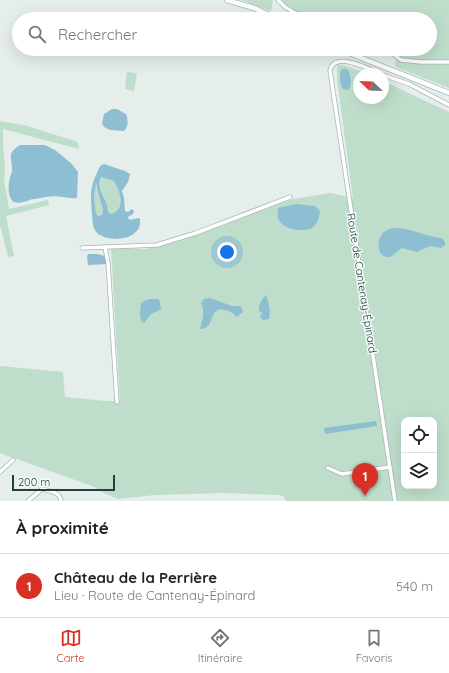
<!DOCTYPE html>
<html lang="fr">
<meta charset="utf-8">
<style>
body{margin:0;font-family:Quicksand,sans-serif;background:#f2f2f2;color:#222}
.controls{position:absolute;right:12px;bottom:12px;display:grid;overflow:hidden;border-radius:8px;box-shadow:0 4px 16px #0002}
.controls button{width:36px;height:36px;display:grid;place-items:center;padding:0;border:0;border-bottom:1px solid #e0e0e0;background:#fff;color:#222;font:20px sans-serif}
.compass{position:absolute;left:353px;top:68px;width:36px;height:36px;border-radius:50%;background:#fff;box-shadow:0 4px 16px #0002;rotate:293deg}
.scale{position:absolute;left:12px;bottom:10px;width:103px;box-sizing:border-box;padding-left:4px;border:2px solid #24403c;border-top:0;font-size:11px;line-height:14px;white-space:nowrap;color:#24403c;-webkit-text-stroke:3px #f5faf8;paint-order:stroke}
.you{position:absolute;left:227px;top:252px;width:14px;height:14px;margin:-10px;border:3px solid #fff;border-radius:50%;background:#1a73e8;box-shadow:0 0 0 6px #1a73e833}
.badge{display:grid;place-items:center;width:26px;height:26px;border-radius:50%;background:#d93025;color:#fff;font-size:13px;font-weight:700}
.pin{position:absolute;translate:-50% -33px;filter:drop-shadow(0 1px 2px #0008)}
.pin::after{content:'';position:absolute;top:21px;width:14px;height:12px;background:inherit;clip-path:polygon(0 0,100% 0,50% 100%)}
.list{margin:0;padding:0;list-style:none}
h2{display:flex;justify-content:space-between;align-items:center;height:52px;margin:0;padding:0 16px;font-size:17px}
h2 small{font-size:13px;font-weight:400;color:#767676}
.list li{display:grid;grid-template-columns:26px 1fr auto;gap:12px;align-items:center;box-sizing:border-box;height:64px;padding:0 16px;border-top:1px solid #e0e0e0}
.list b{display:block;font-size:15px;white-space:nowrap}
.list p{margin:0;font-size:13px;white-space:nowrap;color:#767676}
.list em{font-size:13px;font-style:normal;color:#767676}
.icon{flex:none;width:22px;height:22px;fill:none;stroke:currentColor;stroke-width:2;stroke-linecap:round;stroke-linejoin:round}
.map{position:relative;flex:none;width:449px;height:501px;overflow:hidden}
.search{position:absolute;background:#fff;box-shadow:0 4px 16px #0002;left:12px;right:12px;top:12px;height:44px;display:flex;align-items:center;gap:10px;box-sizing:border-box;padding:0 14px;border-radius:22px;color:#767676;font-size:15px}
.sheet{height:116px;background:#fff}
nav{display:flex;justify-content:space-around;align-items:center;box-sizing:border-box;height:56px;border-top:1px solid #e0e0e0;background:#fff;font-size:11px;color:#767676}
nav a{display:grid;justify-items:center;gap:2px}
nav .on{color:#d93025}
.map>svg:first-child{display:block}
</style>
<div class="map">
<svg width="449" height="501" viewBox="0 0 449 501">
<rect width="100%" height="100%" fill="#e5eeeb"/>
<!-- green -->
<path fill="#bedecb" fill-rule="evenodd" d="M241,0H273L271,11Z
M282,0H449V88L395,67L397,51L386,49H430V19H307C299,15 286,9 282,0Z
M339,65L346,66L367,74H359V98H383V81L449,112V501H286L283,496L279,495L224,493L155,495L118,499L106,494L92,486L0,453V366L63,372L65,397L105,401H120L111,248L146,249L183,240L281,201L331,193L353,198L337,80V68ZM404,420H434V486H404Z
M127,72L137,73L134,91L125,89Z
M0,121L24,125L78,142L79,149L3,129V146L5,167L4,180L9,209L48,200L49,205L6,216L14,256L8,257L1,228H0Z
M100,177L114,181C121,191 127,210 110,214L108,212C104,201 97,188 100,177Z
M95,183L103,209L102,215L98,216L96,214L94,197Z"/>
<!-- water -->
<path fill="#8ebed2" fill-rule="evenodd" d="M344,68L348,70C351,76 352,84 349,89L347,90L343,89L340,83V72Z
M112,109H117L126,114C128,120 129,126 124,131L110,130L104,127L102,123L104,114Z
M20,145H45L55,150L72,164L78,172L77,198C71,199 68,197 62,197C53,195 43,198 34,199C27,200 15,207 11,199C8,194 8,184 10,178C10,175 13,172 12,169C12,157 6,154 20,145Z
M104,164L125,171L130,174L128,182L122,191L124,198L125,211L128,212L132,209L134,211L133,214L128,217V218L130,220L138,218L140,219C143,240 110,244 97,233C92,228 93,222 92,215C91,198 89,189 97,173C99,168 99,166 104,164ZM101,177L114,181C120,191 127,210 110,214C107,211 108,209 107,205C104,196 96,187 101,177ZM96,183L98,193L103,209L102,215L98,216L96,214L94,197Z
M297,204L315,206L320,211C319,217 318,224 312,228C302,233 281,229 278,218C277,215 278,211 278,208Z
M393,228C411,227 425,237 442,238L445,242V245L441,248L430,246L417,252L402,248C398,250 394,256 389,257C376,258 376,238 384,232C386,230 390,229 393,228Z
M88,254H97L105,256L107,264L88,265L87,257Z
M266,295C269,304 271,310 269,319L263,320L260,317L262,313L259,311C259,304 261,300 266,295Z
M210,298L232,306H240L243,310L242,313L236,317C234,313 230,311 225,310C208,305 216,330 200,329V328C203,318 205,313 201,303L204,299Z
M150,299H159L161,308L160,310L151,314L144,323L141,321L140,314L141,303L146,300Z
M376,421L377,426L325,434L324,428Z"/>
<g fill="none" stroke-linecap="round" stroke-linejoin="round">
<defs>
<path id="minor" d="M278,0L285,7L305,19
M369,49L391,52L401,60L421,62H449
M381,74C369,69 334,50 330,71L395,501
M383,75L409,84L449,105
M105,247L108,263L117,402
M82,248L157,245L196,233L290,197
M328,468L342,474L390,467
M0,472L13,460
M28,501L42,489C50,491 60,492 61,501"/>
<path id="secondary" d="M227,0L254,8L278,19
M339,49L449,93"/>
</defs>
<!-- minor casing -->
<use href="#minor" stroke="#a7b6b3" stroke-width="5"/>
<!-- secondary casing -->
<use href="#secondary" stroke="#a3b9b4" stroke-width="6"/>
<!-- minor -->
<use href="#minor" stroke="#fff" stroke-width="3.5"/>
<!-- secondary -->
<use href="#secondary" stroke="#fff" stroke-width="4.5"/>
</g>
<g text-anchor="middle" dominant-baseline="central" stroke-width="3" stroke-linejoin="round" paint-order="stroke">
<!-- street labels -->
<g font-size="11" fill="#24403c" stroke="#f5faf8">
<text transform="translate(362 283) rotate(81)">Route de Cantenay-Épinard</text>
</g>
</g>
</svg>
<div class="controls">
<button><svg class="icon" aria-label="locate" viewBox="0 0 24 24"><circle cx="12" cy="12" r="6"/><path d="M12 2v4M12 18v4M2 12h4M18 12h4"/></svg></button>
<button><svg class="icon" aria-label="layers" viewBox="0 0 24 24"><path d="M12 4l9 5-9 5-9-5zM3 14l9 5 9-5"/></svg></button>
</div>
<svg class="compass" viewBox="-18 -18 36 36"><path d="M0-13l5 13h-10z" fill="#e53935"/><path d="M0 13l5-13h-10z" fill="#767676"/></svg>
<div class="scale">200 m</div>
<div class="you"></div>
<div class="pin badge" style="left:365px;top:496px">1</div>
<div class="search"><svg class="icon" aria-label="search" viewBox="0 0 24 24"><circle cx="10" cy="10" r="6"/><path d="M15 15l6 6"/></svg>Rechercher</div>
</div>
<section class="sheet">
<h2>À proximité<small></small></h2>
<ul class="list">
<li><span class="badge">1</span><div><b>Château de la Perrière</b><p>Lieu · Route de Cantenay-Épinard</p></div><em>540 m</em></li>
</ul>
</section>
<nav>
<a class="on"><svg class="icon" aria-label="map" viewBox="0 0 24 24"><path d="M3 6l6-2 6 2 6-2v14l-6 2-6-2-6 2zM9 4v14M15 6v14"/></svg>Carte</a>
<a><svg class="icon" aria-label="directions" viewBox="0 0 24 24"><path d="M12 3l9 9-9 9-9-9zM9 14v-3h6M13 9l2 2-2 2"/></svg>Itinéraire</a>
<a><svg class="icon" aria-label="saved" viewBox="0 0 24 24"><path d="M7 4h10v16l-5-4-5 4z"/></svg>Favoris</a>
</nav>
